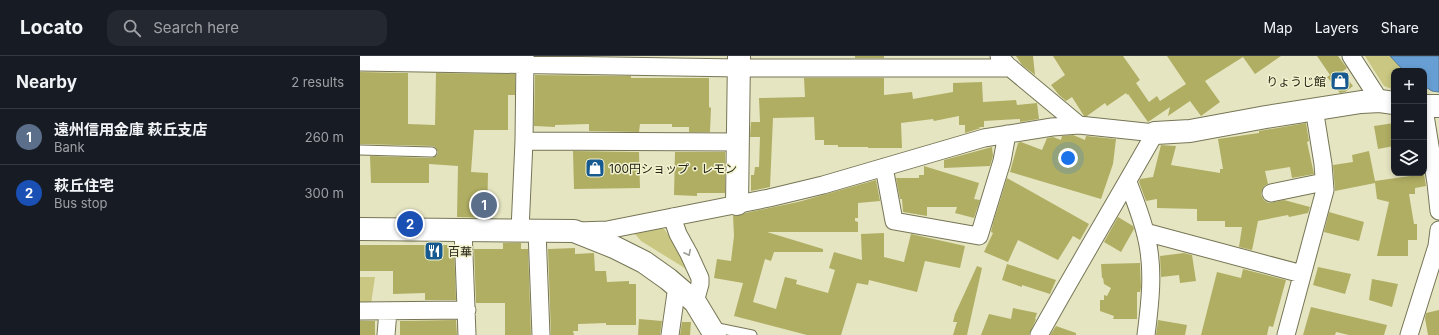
<!DOCTYPE html>
<meta charset="utf-8">
<style>
body{margin:0;font-family:Inter,"Noto Sans JP",sans-serif;background:#242831;color:#f1f3f6}
.controls{position:absolute;right:12px;top:12px;display:grid;overflow:hidden;border-radius:8px;box-shadow:0 2px 6px #0003}
.controls button{width:36px;height:36px;display:grid;place-items:center;padding:0;border:0;border-bottom:1px solid #363941;background:#171b24;color:#f1f3f6;font:20px sans-serif}
.you{position:absolute;left:708px;top:102px;width:14px;height:14px;margin:-10px;border:3px solid #fff;border-radius:50%;background:#1a73e8;box-shadow:0 0 0 6px #1a73e833}
.badge{display:grid;place-items:center;width:26px;height:26px;border-radius:50%;background:#7c3aed;color:#fff;font-size:13px;font-weight:700}
.pin{position:absolute;translate:-50% -50%;border:2px solid #fff;box-shadow:0 1px 4px #0006}
.list{margin:0;padding:0;list-style:none}
h2{display:flex;justify-content:space-between;align-items:center;height:52px;margin:0;padding:0 16px;font-size:17px}
h2 small{font-size:13px;font-weight:400;color:#9ea1a6}
.list li{display:grid;grid-template-columns:26px 1fr auto;gap:12px;align-items:center;box-sizing:border-box;height:56px;padding:0 16px;border-top:1px solid #363941}
.list b{display:block;font-size:15px;white-space:nowrap}
.list p{margin:0;font-size:13px;white-space:nowrap;color:#9ea1a6}
.list em{font-size:13px;font-style:normal;color:#9ea1a6}
.icon{flex:none;width:22px;height:22px;fill:none;stroke:currentColor;stroke-width:2;stroke-linecap:round;stroke-linejoin:round}
.map{position:relative;flex:none;width:1079px;height:279px;overflow:hidden}
header{display:flex;align-items:center;gap:24px;box-sizing:border-box;height:56px;padding:0 20px;background:#171b24;border-bottom:1px solid #363941}
header strong{font-size:19px}
nav{display:flex;gap:22px;margin-inline-start:auto;font-size:14px}
.search{width:280px;height:36px;background:#242831;display:flex;align-items:center;gap:10px;box-sizing:border-box;padding:0 14px;border-radius:12px;color:#9ea1a6;font-size:15px}
main{display:flex}
aside{flex:1;background:#171b24}
.map>svg:first-child{display:block}
</style>
<header>
<strong>Locato</strong>
<div class="search"><svg class="icon" aria-label="search" viewBox="0 0 24 24"><circle cx="10" cy="10" r="6"/><path d="M15 15l6 6"/></svg>Search here</div>
<nav><a>Map</a><a>Layers</a><a>Share</a></nav>
</header>
<main>
<aside>
<h2>Nearby<small>2 results</small></h2>
<ul class="list">
<li><span class="badge" style="background:#5c6f8a">1</span><div><b>遠州信用金庫 萩丘支店</b><p>Bank</p></div><em>260 m</em></li>
<li><span class="badge" style="background:#1a4fb4">2</span><div><b>萩丘住宅</b><p>Bus stop</p></div><em>300 m</em></li>
</ul>
</aside>
<div class="map">
<svg width="1079" height="279" viewBox="0 0 1079 279">
<rect width="100%" height="100%" fill="#e5e5c2"/>
<!-- green -->
<path fill="#c9c781" d="M1005,0H1034L1050,15H1034V34L1024,30Z
M299,173H304L307,177L328,214L281,185L276,179L271,176Z
M0,221H15L11,248L0,247Z"/>
<!-- water -->
<path fill="#679fd4" stroke="#537a9b" d="M1030,0H1079V36L1072,35L1064,30V15H1044Z"/>
<!-- building -->
<path fill="#b0ae63" d="M495,0H524V2H495Z
M656,0H673L675,19L662,9Z
M693,0H763L780,24L776,27L789,46L797,40L800,45L826,28L807,0H921L895,18L883,1L845,25L860,46L841,60L830,45L808,60L810,51L788,66L768,38L767,39L766,37L747,50L745,47L727,60H724L712,41L706,45L699,39L691,29L705,19Z
M957,0H978L987,12L982,16L993,30L985,36L980,37L967,21L970,19Z
M0,16L48,17V68L75,69L76,17L155,18V39H148V74H114L111,116L128,117L127,162L97,161L98,110L69,108V127H11L10,100L72,102L77,99L78,96L75,91L72,90L0,88Z
M175,19L271,20V22H349V51L351,52L350,76H329V71H312V68H280L279,76L229,75V68L195,69V71L174,70Z
M444,22H524V39L552,36L553,43L593,36V27L622,26L623,46L656,44L657,49L677,47L679,63L660,66V63L624,65V71H618L621,72L605,77V69H599V60L574,65L573,63L541,67L542,92H508V91H478V89H464V84H455L454,61L413,62L410,131L391,135V119H394L395,111H399L400,81H390L391,66H400L399,42L445,41Z
M946,67L949,85L947,86L954,118L932,122L930,111L905,115L908,128L904,130L902,134L901,139L904,144L908,147L924,144L950,151L948,157L929,161L928,159L898,165L892,194L879,191L882,171H865V165H837V153L797,152V143L786,145L779,126L780,123L793,121L801,89L816,90L811,109L860,117V113H863L858,83L899,77V75Z
M1034,67V90L1018,93L1014,70Z
M713,79L725,84L726,80L756,83L753,108L741,143L650,116L658,87L661,86L682,94L687,82L693,81L701,84L702,80Z
M632,91L633,100L630,110L584,112V104Z
M213,95L279,96L280,132L214,133Z
M1009,95L1015,125L1064,118L1066,130L1055,132V138H1049L1054,168H1057V184H1048V200H1017L1029,146L1017,143L1015,127L975,135L973,109L993,106L992,99Z
M315,96H365V137H337V140L314,139Z
M564,110L619,127L614,143L620,144L614,162L595,157L597,151H567V160L543,156L542,143H540L536,122H559V119H564Z
M647,122L729,168L720,184L713,180L698,204L658,184L648,206L624,196L633,177L631,176L633,167Z
M516,124L520,145L498,147V162H495V165L498,166V176H407L463,193V196H414L411,205L405,203L393,246L416,253L425,221L437,224L436,228L468,237L475,214L469,212L474,196L502,204L501,178L524,177V201L544,206L551,178L605,190L600,212L565,205L557,236L509,224L508,229L497,227L481,279H447L374,260L383,227L354,222L357,203L371,205L374,180L373,159L377,160L385,157L438,146Z
M969,156L1004,166L999,185L964,176Z
M758,161L773,170L774,173L761,196L744,186Z
M143,187H161V193H168L171,279H145V247H116L114,193H143Z
M0,189H94L96,244H65V237L33,238V215H0Z
M215,192V198L234,197L235,215H246L247,226L269,225V228H276V269H246V267L218,268V275H213L214,279H191L188,193Z
M824,197L832,199L836,225L820,227L819,219L801,221L800,200Z
M780,207L781,231L780,236H777V263H753L754,260L740,255V244H744V239L747,240L751,232L744,228L743,222H742L741,208Z
M647,208L696,224L690,238L662,229V231L642,224Z
M617,210L622,212L607,279H593L597,266H593L595,258Z
M958,211L991,218L985,238L953,229Z
M883,213L926,224L913,271L909,270L907,279H841L857,216L881,222Z
M1012,223L1038,228L1032,251L1009,244Z
M951,251L1027,269L1024,279H989L976,276L975,279H943Z
M653,252L677,257L675,263H676L669,279H621L629,258L651,263Z
M1079,254V279H1068L1065,262L1066,257Z
M279,263L302,265L300,279H278Z
M96,264L97,279H40V265Z
M798,264L827,269L825,279H796Z
M0,265H15V279H0Z
M322,266H331L330,279H320Z
M696,270L716,277V279H690Z"/>
<g fill="none" stroke-linecap="round" stroke-linejoin="round">
<defs>
<path id="lane" d="M0,94L72,96
M353,271L392,279"/>
<path id="street" d="M639,0L648,10L719,69
M991,0L1020,45
M0,6L379,12H651
M1064,53L1076,127L1079,155
M164,85L378,86
M524,111L534,165L619,180L642,105L647,78
M768,126C775,145 783,164 787,184C794,215 790,248 786,279
M911,137L964,126
M312,161L318,178L329,198L340,222V228L335,246
M103,173L107,279
M160,174L164,85L165,0
M177,175L181,279
M218,175L247,174L409,142L463,129L624,82L692,71L719,69L795,77C757,144 717,211 679,279
M785,176L942,218
M0,255L107,254
M26,279L28,255
M310,279L317,230
M926,279L965,134L963,108L954,52
M1049,279L1077,190L1079,174"/>
<path id="secondary" d="M1064,50H1079
M795,77L830,75L906,61L1001,46L1020,45L1034,47
M377,148L379,0
M0,173L214,175L254,191L284,206L308,223L335,246L355,279"/>
</defs>
<!-- lane casing -->
<use href="#lane" stroke="#767656" stroke-width="11"/>
<!-- street casing -->
<use href="#street" stroke="#767656" stroke-width="19"/>
<!-- secondary casing -->
<use href="#secondary" stroke="#767656" stroke-width="24"/>
<!-- lane -->
<use href="#lane" stroke="#fff" stroke-width="9"/>
<!-- street -->
<use href="#street" stroke="#fff" stroke-width="17"/>
<!-- secondary -->
<use href="#secondary" stroke="#fff" stroke-width="22"/>
</g>
<!-- one-way arrows -->
<defs><path id="oneway-chevron" d="M-2-3.5L2.5 0L-2 3.5" fill="none" stroke-width="1.6" stroke-linecap="round" stroke-linejoin="round"/></defs>
<use stroke="#9d9d97" href="#oneway-chevron" transform="translate(328 197) rotate(63)"/>
<!-- icons -->
<defs>
<symbol id="shop-square" viewBox="-11 -11 22 22"><rect x="-9" y="-9" width="18" height="18" rx="4" fill="#175a8f" stroke="#f2f2ce"/><path d="M-5-2.5h2.3a2.7 3.5 0 0 1 5.4 0H5L5.5 6h-11ZM-1.5-2.5h3a1.5 2.3 0 0 0-3 0Z" fill="#fff"/></symbol>
<symbol id="restaurant-square" viewBox="-11 -11 22 22"><rect x="-9" y="-9" width="18" height="18" rx="4" fill="#175a8f" stroke="#f2f2ce"/><path d="M-5-6h1v4h1v-4h1v4h1v-4h1v5L-1.5 .5V6h-2V.5L-5-1ZM5-6V6H3V1.5H1.5Q1.5-4 5-6Z" fill="#fff"/></symbol>
</defs>
<g fill-rule="evenodd">
<use href="#shop-square" x="969" y="14" width="22" height="22"/>
<use href="#shop-square" x="224" y="101" width="22" height="22"/>
<use href="#restaurant-square" x="63" y="184" width="22" height="22"/>
</g>
<g text-anchor="middle" dominant-baseline="central" stroke-width="3" stroke-linejoin="round" paint-order="stroke">
<!-- poi labels -->
<g font-size="12" fill="#252517" stroke="#f2f2ce" text-anchor="start">
<text x="966" y="25" text-anchor="end">りょうじ館</text>
<text x="249" y="112">100円ショップ・レモン</text>
<text x="88" y="195">百華</text>
</g>
</g>
</svg>
<div class="controls">
<button>+</button>
<button>−</button>
<button><svg class="icon" aria-label="layers" viewBox="0 0 24 24"><path d="M12 4l9 5-9 5-9-5zM3 14l9 5 9-5"/></svg></button>
</div>
<div class="you"></div>
<div class="pin badge" style="left:124px;top:149px;background:#5c6f8a">1</div>
<div class="pin badge" style="left:50px;top:168px;background:#1a4fb4">2</div>
</div>
</main>
